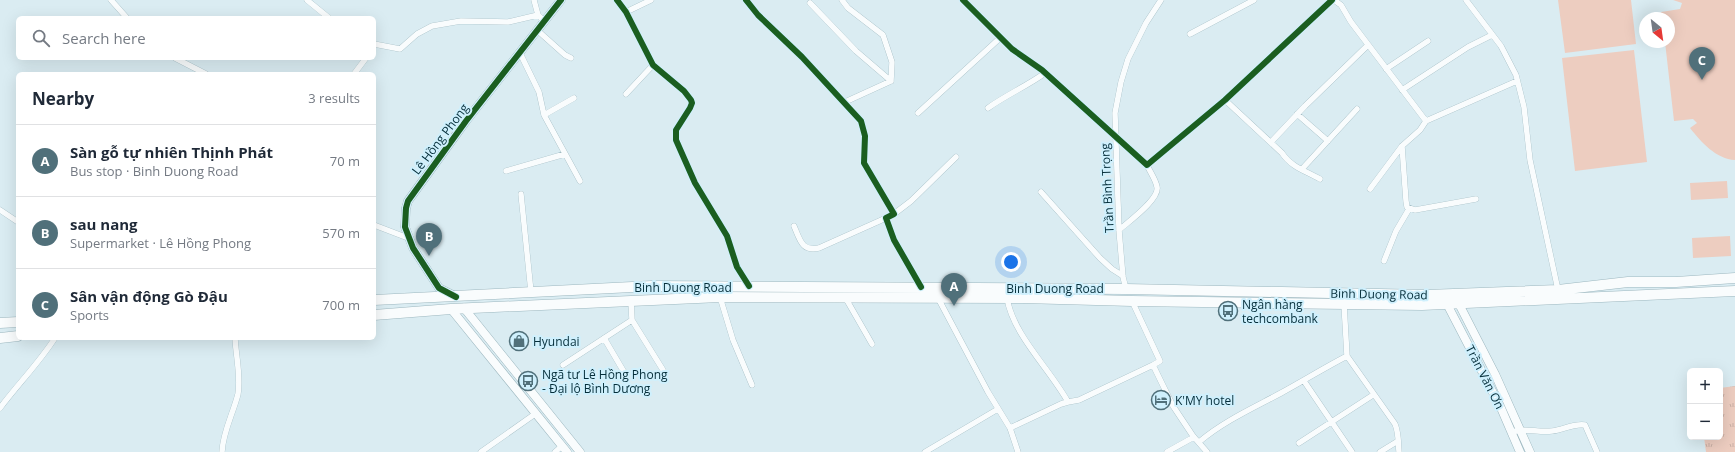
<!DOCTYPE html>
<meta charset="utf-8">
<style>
body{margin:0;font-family:"Open Sans",sans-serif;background:#f6f6f7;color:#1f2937}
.controls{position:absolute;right:12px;bottom:12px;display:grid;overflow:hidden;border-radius:6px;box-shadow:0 4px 16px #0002}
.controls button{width:36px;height:36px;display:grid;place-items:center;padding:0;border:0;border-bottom:1px solid #e0e1e3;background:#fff;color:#1f2937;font:20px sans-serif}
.compass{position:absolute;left:1639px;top:12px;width:36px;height:36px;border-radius:50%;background:#fff;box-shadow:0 4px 16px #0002;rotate:151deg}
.you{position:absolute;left:1011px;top:262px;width:14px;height:14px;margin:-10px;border:3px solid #fff;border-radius:50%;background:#1a73e8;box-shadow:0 0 0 6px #1a73e833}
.badge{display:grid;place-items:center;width:26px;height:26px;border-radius:50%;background:#50707a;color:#fff;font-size:13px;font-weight:700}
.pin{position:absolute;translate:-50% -33px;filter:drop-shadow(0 1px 2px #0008)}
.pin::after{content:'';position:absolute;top:21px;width:14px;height:12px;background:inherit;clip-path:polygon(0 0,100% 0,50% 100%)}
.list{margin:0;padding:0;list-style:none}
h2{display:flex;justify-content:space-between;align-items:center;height:52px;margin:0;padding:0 16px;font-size:17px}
h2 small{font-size:13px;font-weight:400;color:#747a83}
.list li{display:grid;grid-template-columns:26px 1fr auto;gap:12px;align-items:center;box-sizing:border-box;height:72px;padding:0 16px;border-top:1px solid #e0e1e3}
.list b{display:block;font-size:15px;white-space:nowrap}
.list p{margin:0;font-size:13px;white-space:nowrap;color:#747a83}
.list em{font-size:13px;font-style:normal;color:#747a83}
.icon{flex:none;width:22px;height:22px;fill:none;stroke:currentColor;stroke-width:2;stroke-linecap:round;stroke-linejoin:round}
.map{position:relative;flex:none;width:1735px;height:452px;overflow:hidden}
.search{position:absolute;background:#fff;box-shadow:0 4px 16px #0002;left:16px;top:16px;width:360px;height:44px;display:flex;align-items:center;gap:10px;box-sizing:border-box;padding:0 14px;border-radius:6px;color:#747a83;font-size:15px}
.panel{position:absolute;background:#fff;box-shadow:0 4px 16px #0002;left:16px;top:72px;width:360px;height:268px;border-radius:6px}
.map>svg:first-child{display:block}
</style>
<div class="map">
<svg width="1735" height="452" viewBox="0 0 1735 452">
<defs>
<pattern id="grass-tufts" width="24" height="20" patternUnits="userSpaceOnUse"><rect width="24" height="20" fill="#edcdc0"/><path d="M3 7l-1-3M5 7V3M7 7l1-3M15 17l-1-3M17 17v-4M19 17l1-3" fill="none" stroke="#cab0a6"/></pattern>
</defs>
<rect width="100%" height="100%" fill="#daecf2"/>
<!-- grass -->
<path fill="url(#grass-tufts)" d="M1735,386V452H1706L1704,437H1720V388Z"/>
<!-- pitch -->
<path fill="#edcdc0" d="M1558,0H1631L1636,44L1565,53Z
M1673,0H1735V160C1716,159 1701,142 1690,128L1697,123L1693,119L1674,121L1665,42H1669V18H1662L1661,12L1680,9L1682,3Z
M1634,50L1647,162L1575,171L1562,58Z
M1727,181L1728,198L1691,200L1690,183Z
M1730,236L1731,256L1693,258L1692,238Z"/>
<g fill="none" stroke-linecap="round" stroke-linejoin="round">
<defs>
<path id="street" d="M111,0L127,18
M307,0L329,18
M534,0L538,15L544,21
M617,0L626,12L653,65L684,91L691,100L692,103L690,108L676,130V140L695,183L727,236L737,267L749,286
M746,0L758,15L802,57L861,121L865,136L864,163L894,214L886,218L894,240L921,287
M842,0L848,8L883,35L892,62L891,81
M963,0L1012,49L1042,70L1147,165L1225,100L1332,0
M1334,0L1341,5L1351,22L1426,121
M1466,0L1501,46L1516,75L1524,107L1530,160L1558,290
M810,3L856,51L891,81L845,102
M626,12L651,0
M537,30L565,55L571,58
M1190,34L1254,0
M374,44L400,49L417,34L432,26L461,21L508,22L538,15
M520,53L539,92L544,115L580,181
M175,58L206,74
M1386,69L1428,41
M354,74L366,58
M1402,90L1468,47L1492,35
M626,94L653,65
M1225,100L1282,153C1291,167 1306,171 1320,179
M988,108C1006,95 1027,86 1045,73
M918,113L1000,38
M1297,114L1328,141
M544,115L574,98
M1271,142L1305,106L1368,45
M1402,146L1406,201L1407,207L1415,210L1476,199
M1302,169L1357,109
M506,171L565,154
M1370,189L1402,146L1420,130L1426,121L1517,81
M1041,192L1100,258L1112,269L1123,276
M521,194L531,292
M0,210L18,222
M894,214L911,201L956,157
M374,225L408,238
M794,226C800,240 802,252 819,248L886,218
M1119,230C1128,222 1160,199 1157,187C1156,180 1150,172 1147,165
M1384,261L1396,231L1409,209
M1126,289L1123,277L1119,230L1115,113L1121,82L1128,59L1146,23L1161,0
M720,297L733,340L752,385
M845,297L872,344
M938,298L988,392L1010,428L1018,452
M1007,298C1013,335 1050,369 1068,402L1061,404L1010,428
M1132,301L1160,361L1153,365L1173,406L1193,436L1207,452
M632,320L663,370
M604,338L624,372
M1347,356L1395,424C1399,434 1398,442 1399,452
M563,365L632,320L631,301
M1304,381L1352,452
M1068,402L1079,400L1153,365
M0,408C18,384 39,363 55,338
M1512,432C1525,427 1538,433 1552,431C1563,430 1574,423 1585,425L1597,452
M1199,442C1224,421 1253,408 1281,393C1303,381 1324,368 1347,356L1344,304
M1299,443L1373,395
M222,452C223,431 233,414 238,394C241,377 236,356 235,338
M481,452L535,414
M555,452L562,446
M925,452L998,409
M1167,452L1194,437
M1380,452L1398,441"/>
<path id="secondary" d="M455,296L439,288L413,248L405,227L406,208L408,201L466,121L561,0
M1447,304L1501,408L1520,452
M1459,304L1495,374L1530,452
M464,308L580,452
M451,309L567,452"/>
<path id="highway" d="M374,300L652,286L1126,289L1427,295L1558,290L1628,282H1676L1735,278
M374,315L451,309L720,297L1023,298L1132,301L1422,305L1735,291
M0,323L18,322
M0,338L18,336"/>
</defs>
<!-- street casing -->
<use href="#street" stroke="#9cb7bf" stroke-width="6"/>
<!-- secondary casing -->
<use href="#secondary" stroke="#9cb7bf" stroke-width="9"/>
<!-- highway casing -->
<use href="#highway" stroke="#9cb7bf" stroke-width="11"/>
<!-- street -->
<use href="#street" stroke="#f9fcfd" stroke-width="5.5"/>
<!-- secondary -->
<use href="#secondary" stroke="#f9fcfd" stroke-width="8"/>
<!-- highway -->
<use href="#highway" stroke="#f9fcfd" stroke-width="10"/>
<defs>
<path id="cycleway" d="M617,0L626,12L653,65L684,91L691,100L692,103L690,108L676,130V140L695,183L727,236L737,267L749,286
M746,0L758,15L802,57L861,121L865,136L864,163L894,214L886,218L894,240L921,287
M963,0L1012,49L1042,70L1147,165L1225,100L1332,0
M456,297L439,288L413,248L405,227L406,208L408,201L466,121L561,0"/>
</defs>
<!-- cycleway casing -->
<use href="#cycleway" stroke="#cff0fd" stroke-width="8"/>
<!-- cycleway -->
<use href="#cycleway" stroke="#1b5e20" stroke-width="6"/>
</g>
<!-- icons -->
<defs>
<symbol id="bus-ring" viewBox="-11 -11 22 22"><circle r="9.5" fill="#cff0fd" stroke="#50707a" stroke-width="1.5"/><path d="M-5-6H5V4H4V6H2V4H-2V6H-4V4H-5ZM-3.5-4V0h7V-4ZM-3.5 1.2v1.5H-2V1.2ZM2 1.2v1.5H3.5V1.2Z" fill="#50707a"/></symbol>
<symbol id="shop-ring" viewBox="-11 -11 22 22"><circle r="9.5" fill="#cff0fd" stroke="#50707a" stroke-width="1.5"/><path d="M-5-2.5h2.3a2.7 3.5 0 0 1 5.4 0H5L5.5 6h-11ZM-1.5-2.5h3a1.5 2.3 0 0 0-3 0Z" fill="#50707a"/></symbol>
<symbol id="hotel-ring" viewBox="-11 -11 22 22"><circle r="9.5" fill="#cff0fd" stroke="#50707a" stroke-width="1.5"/><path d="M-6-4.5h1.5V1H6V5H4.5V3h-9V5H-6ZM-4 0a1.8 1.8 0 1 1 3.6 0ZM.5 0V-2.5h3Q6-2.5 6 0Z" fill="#50707a"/></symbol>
</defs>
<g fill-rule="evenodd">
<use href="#bus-ring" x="1217" y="300" width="22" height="22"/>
<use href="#shop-ring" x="508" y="330" width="22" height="22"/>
<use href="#bus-ring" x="517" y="370" width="22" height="22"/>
<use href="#hotel-ring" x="1150" y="389" width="22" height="22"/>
</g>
<g text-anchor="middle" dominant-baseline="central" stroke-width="4" stroke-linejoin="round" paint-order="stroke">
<!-- street labels -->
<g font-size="12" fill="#052e3a" stroke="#cff0fd">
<text transform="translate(440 139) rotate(-53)">Lê Hồng Phong</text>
<text transform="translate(1107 188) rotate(-93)">Trần Bình Trọng</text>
<text x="683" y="287">Binh Duong Road</text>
<text x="1055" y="288">Binh Duong Road</text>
<text transform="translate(1379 294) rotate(1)">Binh Duong Road</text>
<text transform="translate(1485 377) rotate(63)">Trần Văn Ơn</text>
</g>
<!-- poi labels -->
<g font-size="12" fill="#052e3a" stroke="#cff0fd" text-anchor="start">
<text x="1242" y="304">Ngân hàng<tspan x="1242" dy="14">techcombank</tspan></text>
<text x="533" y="341">Hyundai</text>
<text x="542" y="374">Ngã tư Lê Hồng Phong<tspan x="542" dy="14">- Đại lộ Bình Dương</tspan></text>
<text x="1175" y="400">K'MY hotel</text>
</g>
</g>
</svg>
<div class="controls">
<button>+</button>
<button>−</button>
</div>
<svg class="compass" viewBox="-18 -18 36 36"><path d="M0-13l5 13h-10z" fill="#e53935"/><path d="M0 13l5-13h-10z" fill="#747a83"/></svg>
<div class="you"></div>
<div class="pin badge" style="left:954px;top:306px">A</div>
<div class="pin badge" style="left:429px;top:256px">B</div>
<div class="pin badge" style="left:1702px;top:80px">C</div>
<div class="search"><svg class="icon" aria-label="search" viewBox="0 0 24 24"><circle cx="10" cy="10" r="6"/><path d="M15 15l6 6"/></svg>Search here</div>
<section class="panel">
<h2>Nearby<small>3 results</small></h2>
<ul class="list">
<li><span class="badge">A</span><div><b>Sàn gỗ tự nhiên Thịnh Phát</b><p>Bus stop · Binh Duong Road</p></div><em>70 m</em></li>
<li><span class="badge">B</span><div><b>sau nang</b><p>Supermarket · Lê Hồng Phong</p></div><em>570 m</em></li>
<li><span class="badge">C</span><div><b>Sân vận động Gò Đậu</b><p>Sports</p></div><em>700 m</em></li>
</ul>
</section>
</div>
